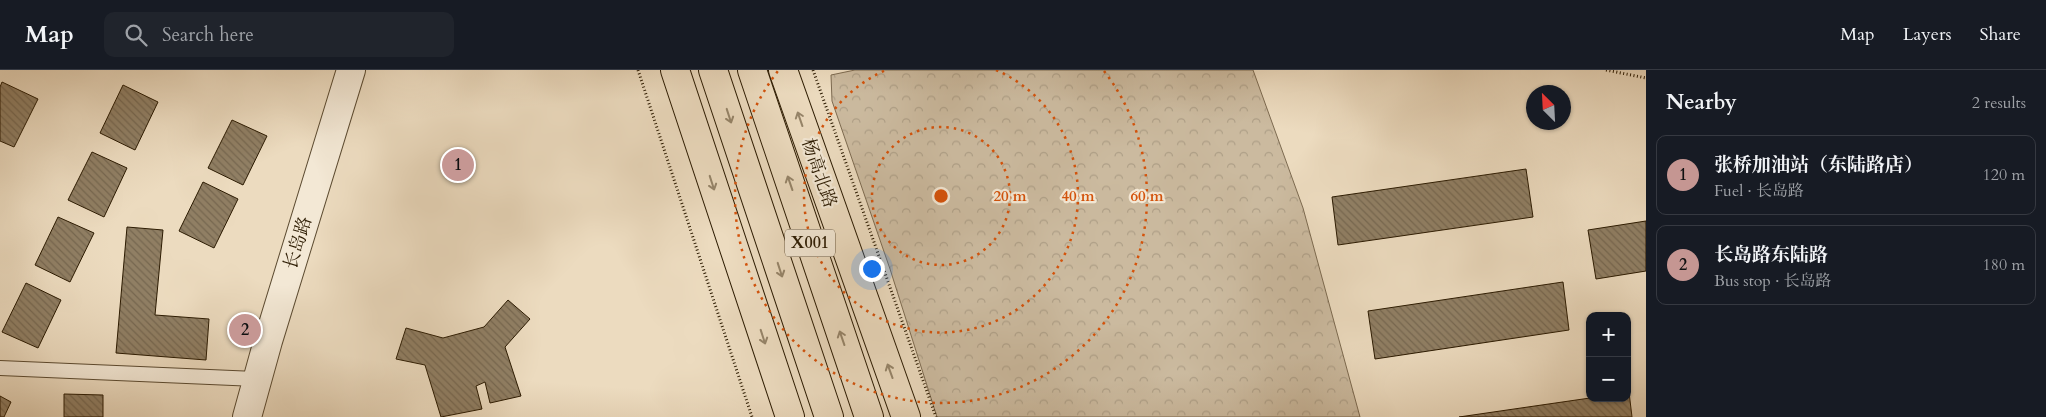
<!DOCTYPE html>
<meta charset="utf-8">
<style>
body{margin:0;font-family:Cardo,"Noto Serif SC",serif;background:#20242c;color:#f1f3f6}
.controls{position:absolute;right:15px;bottom:15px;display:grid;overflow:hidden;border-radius:10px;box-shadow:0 1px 4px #0004}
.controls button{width:45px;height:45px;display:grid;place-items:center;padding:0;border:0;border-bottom:1px solid #363941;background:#171b24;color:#f1f3f6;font:25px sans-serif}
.compass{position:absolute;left:1526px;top:15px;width:45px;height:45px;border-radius:50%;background:#171b24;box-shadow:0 1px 4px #0004;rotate:336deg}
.you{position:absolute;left:871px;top:198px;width:18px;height:18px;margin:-12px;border:4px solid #fff;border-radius:50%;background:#1a73e8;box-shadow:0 0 0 8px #1a73e833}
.badge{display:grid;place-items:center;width:32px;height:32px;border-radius:50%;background:#c59692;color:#111;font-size:16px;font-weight:700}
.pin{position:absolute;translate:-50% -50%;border:2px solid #fff;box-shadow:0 1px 5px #0006}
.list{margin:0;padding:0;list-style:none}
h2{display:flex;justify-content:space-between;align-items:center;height:65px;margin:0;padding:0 20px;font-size:21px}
h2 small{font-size:16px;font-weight:400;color:#9ea1a6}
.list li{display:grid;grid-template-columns:32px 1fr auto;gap:15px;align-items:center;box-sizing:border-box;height:80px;margin:0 10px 10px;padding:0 10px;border:1px solid #363941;border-radius:10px}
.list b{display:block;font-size:19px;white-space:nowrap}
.list p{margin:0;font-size:16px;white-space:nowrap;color:#9ea1a6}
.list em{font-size:16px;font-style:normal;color:#9ea1a6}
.icon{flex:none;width:28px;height:28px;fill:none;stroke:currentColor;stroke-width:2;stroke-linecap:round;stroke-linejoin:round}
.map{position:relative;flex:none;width:1646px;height:347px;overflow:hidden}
header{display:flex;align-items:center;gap:30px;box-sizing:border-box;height:70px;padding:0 25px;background:#171b24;border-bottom:1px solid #363941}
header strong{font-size:24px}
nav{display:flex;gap:28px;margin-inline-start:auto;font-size:18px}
.search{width:350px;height:45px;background:#20242c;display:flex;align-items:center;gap:12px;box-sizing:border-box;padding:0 18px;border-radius:10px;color:#9ea1a6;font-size:19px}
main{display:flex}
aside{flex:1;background:#171b24}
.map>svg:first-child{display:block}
</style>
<header>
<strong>Map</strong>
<div class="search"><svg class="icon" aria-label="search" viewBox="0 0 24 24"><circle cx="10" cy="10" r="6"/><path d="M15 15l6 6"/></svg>Search here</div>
<nav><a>Map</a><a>Layers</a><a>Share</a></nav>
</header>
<main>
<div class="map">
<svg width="1646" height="347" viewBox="0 0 1646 347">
<defs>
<pattern id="park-crowns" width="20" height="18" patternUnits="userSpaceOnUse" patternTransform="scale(1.25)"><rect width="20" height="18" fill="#cbba9f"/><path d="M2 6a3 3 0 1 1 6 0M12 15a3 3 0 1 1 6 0" fill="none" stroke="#ae9f87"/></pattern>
<pattern id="building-back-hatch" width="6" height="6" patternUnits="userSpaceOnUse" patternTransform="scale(1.25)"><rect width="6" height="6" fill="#907f64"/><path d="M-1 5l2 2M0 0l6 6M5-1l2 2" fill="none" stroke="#766750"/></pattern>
</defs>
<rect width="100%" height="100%" fill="#ecdbbf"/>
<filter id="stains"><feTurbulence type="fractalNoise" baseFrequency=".004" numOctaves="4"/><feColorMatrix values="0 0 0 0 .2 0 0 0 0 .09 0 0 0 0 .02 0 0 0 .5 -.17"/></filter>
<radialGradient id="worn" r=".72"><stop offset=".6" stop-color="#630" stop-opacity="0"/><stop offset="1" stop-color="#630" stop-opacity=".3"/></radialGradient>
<!-- park -->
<path fill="url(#park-crowns)" stroke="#7c6a50" d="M855,0H1253L1303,138L1360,347H937L890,199L832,31L831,5Z"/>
<!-- building -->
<path fill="url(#building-back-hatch)" stroke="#2c1b02" d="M2,12L38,29L14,77L0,71V17Z
M123,15L158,32L135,80L100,63Z
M232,50L267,66L243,115L208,98Z
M92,82L127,98L104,147L68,130Z
M1526,99L1533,147L1338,175L1332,127Z
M203,112L238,129L214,178L179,161Z
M58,147L94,163L70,212L35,195Z
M1646,151V201L1596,209L1588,160Z
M127,157L163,160L155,245L209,249L206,290L116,283Z
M1563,212L1569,260L1375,289L1368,241Z
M26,213L61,230L38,278L2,262Z
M508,230L530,249L505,277L521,326L490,333L485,312L476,316L482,339L441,347L425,295L396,289L406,258L443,268L484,257Z
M1629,322L1632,347H1459L1590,328H1627Z
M64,324L103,325V347H64Z
M0,326L11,332L4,347H0Z"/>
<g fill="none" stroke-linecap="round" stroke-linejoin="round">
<defs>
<path id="service" d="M0,298L258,309"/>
<path id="tertiary" d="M247,347L268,271L351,0"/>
<path id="primary" d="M675,0L790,347
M783,0L906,347"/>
<path id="trunk" d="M713,0L829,347
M752,0L869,347"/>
</defs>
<!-- service casing -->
<use href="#service" stroke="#5c4b31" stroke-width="16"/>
<!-- tertiary casing -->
<use href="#tertiary" stroke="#5c4b31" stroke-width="30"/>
<!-- primary casing -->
<use href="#primary" stroke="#2c1b02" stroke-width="30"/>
<!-- trunk casing -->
<use href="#trunk" stroke="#2c1b02" stroke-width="30"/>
<!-- path -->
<path stroke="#2c1b02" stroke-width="3" stroke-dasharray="1 2.5" stroke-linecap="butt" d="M638,0L752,347
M813,0L936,347
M1606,0L1646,8"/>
<!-- service -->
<use href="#service" stroke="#f3e8d5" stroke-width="14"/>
<!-- tertiary -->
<use href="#tertiary" stroke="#f3e8d5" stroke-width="28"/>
<!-- primary -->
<use href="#primary" stroke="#ecdbbf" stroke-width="28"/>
<!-- trunk -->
<use href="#trunk" stroke="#ecdbbf" stroke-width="28"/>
</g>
<!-- one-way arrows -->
<defs><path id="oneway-shaft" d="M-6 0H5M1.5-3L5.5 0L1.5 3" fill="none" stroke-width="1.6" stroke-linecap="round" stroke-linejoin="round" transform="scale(1.25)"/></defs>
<g stroke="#96856a">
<use href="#oneway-shaft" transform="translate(729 46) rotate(72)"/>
<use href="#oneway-shaft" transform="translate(800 49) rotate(-109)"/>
<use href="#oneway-shaft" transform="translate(712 113) rotate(72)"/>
<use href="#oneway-shaft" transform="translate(790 113) rotate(-109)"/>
<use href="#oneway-shaft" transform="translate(780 200) rotate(72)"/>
<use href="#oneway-shaft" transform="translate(763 267) rotate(72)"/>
<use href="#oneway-shaft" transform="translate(842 268) rotate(-109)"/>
<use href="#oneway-shaft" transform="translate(890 301) rotate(-110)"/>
</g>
<!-- distance rings -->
<g fill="none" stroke="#d5530b" stroke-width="2.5" stroke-dasharray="2.5 5">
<circle cx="941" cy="126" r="69"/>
<path d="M996 0A137 137 0 1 1 886 0"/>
<path d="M1104 1A206 206 0 1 1 778 1"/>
</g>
<g text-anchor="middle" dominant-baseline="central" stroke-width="4.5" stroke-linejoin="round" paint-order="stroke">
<!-- shield labels -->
<rect fill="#f3e8d5" stroke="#685841" stroke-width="1" x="785" y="159.5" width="50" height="27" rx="4"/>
<g font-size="16" font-weight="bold" fill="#2c1b02">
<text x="810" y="173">X001</text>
</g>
<!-- street labels -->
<g font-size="18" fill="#2c1b02" stroke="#f3e8d5">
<text transform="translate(819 103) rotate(71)">杨高北路</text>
<text transform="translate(298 173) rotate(-73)">长岛路</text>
</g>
</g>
<circle cx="941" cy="126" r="8" fill="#d5530b" stroke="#f3e8d5" stroke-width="2.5"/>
<g font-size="15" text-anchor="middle" font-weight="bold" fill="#d5530b" stroke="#f3e8d5" stroke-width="4.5" stroke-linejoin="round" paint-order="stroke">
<text x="1010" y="131">20 m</text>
<text x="1078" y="131">40 m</text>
<text x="1147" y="131">60 m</text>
</g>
<rect width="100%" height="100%" filter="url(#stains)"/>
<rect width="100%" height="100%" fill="url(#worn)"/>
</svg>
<div class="controls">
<button>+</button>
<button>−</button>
</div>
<svg class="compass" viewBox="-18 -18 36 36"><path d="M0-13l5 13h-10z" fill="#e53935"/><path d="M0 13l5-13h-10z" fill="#9ea1a6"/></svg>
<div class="you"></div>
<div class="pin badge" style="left:458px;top:95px">1</div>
<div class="pin badge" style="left:245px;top:260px">2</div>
</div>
<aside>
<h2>Nearby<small>2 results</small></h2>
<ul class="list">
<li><span class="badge">1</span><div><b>张桥加油站（东陆路店）</b><p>Fuel · 长岛路</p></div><em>120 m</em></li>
<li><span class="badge">2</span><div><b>长岛路东陆路</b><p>Bus stop · 长岛路</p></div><em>180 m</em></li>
</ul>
</aside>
</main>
